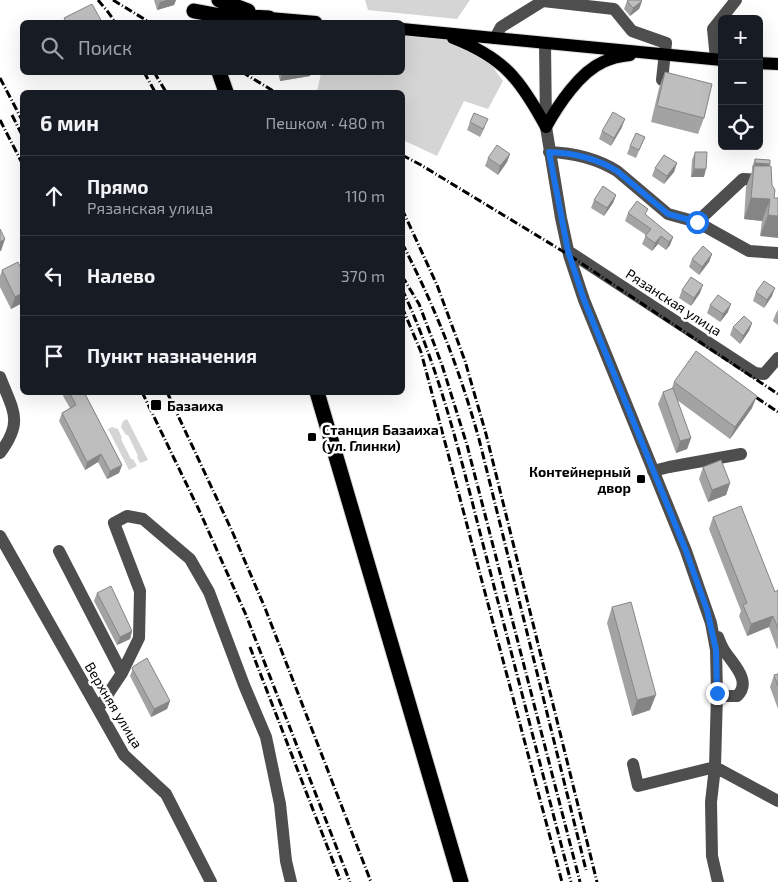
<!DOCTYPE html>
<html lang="ru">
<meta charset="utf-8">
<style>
body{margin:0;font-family:"Exo 2",sans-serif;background:#242831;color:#f1f3f6}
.controls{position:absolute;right:15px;top:15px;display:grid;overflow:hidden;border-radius:8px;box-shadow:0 5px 20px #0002}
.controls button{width:45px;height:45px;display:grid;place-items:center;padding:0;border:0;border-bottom:1px solid #363941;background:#171b24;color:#f1f3f6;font:25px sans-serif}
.stop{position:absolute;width:15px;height:15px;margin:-11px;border:4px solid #1a73e8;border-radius:50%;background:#fff}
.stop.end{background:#1a73e8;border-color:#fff;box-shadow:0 1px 5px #0008}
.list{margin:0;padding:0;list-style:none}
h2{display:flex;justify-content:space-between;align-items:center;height:65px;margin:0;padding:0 20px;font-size:21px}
h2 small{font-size:16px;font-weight:400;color:#9ea1a6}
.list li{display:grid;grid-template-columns:32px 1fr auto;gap:15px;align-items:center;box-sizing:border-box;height:80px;padding:0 20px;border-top:1px solid #363941}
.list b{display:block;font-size:19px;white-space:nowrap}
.list p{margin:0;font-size:16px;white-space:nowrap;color:#9ea1a6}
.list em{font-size:16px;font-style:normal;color:#9ea1a6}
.icon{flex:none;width:28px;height:28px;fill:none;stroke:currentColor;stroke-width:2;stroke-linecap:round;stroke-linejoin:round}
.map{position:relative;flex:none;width:778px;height:882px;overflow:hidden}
.search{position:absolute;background:#171b24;box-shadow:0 5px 20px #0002;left:20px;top:20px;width:385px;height:55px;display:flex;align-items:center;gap:12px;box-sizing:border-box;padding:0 18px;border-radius:8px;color:#9ea1a6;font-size:19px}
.panel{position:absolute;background:#171b24;box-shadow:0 5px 20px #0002;left:20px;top:90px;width:385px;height:305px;border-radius:8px}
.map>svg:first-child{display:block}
</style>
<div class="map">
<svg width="778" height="882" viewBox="0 0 778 882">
<rect width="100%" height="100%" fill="#fff"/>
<!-- green -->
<path fill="#d5d5d5" d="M365,0H470L457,19L368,10Z
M403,35L441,37L487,59L503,81L488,109L464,101L437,156L403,140L402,92H317L321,73L402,72Z
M127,419L148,460L140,463L137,457L138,456L128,435H126L121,427L123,421Z
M112,427L118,429L122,438L121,439L131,459H133L137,466L129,470L108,429Z"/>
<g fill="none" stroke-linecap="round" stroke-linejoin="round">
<defs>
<path id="major" d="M269,18L316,22
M402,29L722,60
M453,38C504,58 520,79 546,127
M759,63L778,64
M546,127C558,105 580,72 603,62C611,58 620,56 630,55"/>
<path id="highway" d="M219,0L248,11
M194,11L221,16L269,18
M219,72L226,92
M317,392L461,882"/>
</defs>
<!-- major casing -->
<use href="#major" stroke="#dbdbdb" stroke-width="14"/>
<!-- highway casing -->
<use href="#highway" stroke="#dbdbdb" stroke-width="17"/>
<!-- minor -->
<path stroke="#4e4e4e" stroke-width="12" d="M495,38L501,27L543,1L614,9L632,31L666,43L662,80L677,83
M545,43L546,127L561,218L569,255L584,300L686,551L711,623L716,650L717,693L715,767L711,802L712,856L718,882
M716,59L713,29L736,0
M549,152C574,153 596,158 617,171L668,214L697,222L743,179L764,180
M697,222L749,251L778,253
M568,251L755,373L764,374L778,358
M0,377C13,411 24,421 0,453
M653,471L669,467L741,454
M0,536L124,755L166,794L211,882
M59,551L122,673L98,709
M122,673L139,638L140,591L114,523L127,516L143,519L190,559L209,592L244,685L266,737L280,804L286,861L291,882
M717,693L724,696H737C752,682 734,665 726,653C722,648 720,642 718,637
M633,764L638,786L715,767L778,801"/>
<!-- major -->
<use href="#major" stroke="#000" stroke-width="12"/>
<!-- highway -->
<use href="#highway" stroke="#000" stroke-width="15"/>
<!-- rail -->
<path stroke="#000" stroke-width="3" stroke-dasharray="8 2.5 1 2.5" stroke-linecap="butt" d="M98,0L108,12L115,22
M113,0L149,22
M144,72L155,92
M154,72L166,92
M242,72L275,92
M0,78L22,120
M12,115L22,135
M0,120L22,163
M402,155L421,165L569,255L778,394
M402,209L437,285L465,361L486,434L597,882
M402,243C436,309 459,368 479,439L586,870
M402,276L419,304L442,365L467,445L580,882
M402,289C441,372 462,463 485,552C514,662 542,772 571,882
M402,307L421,352L562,882
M745,390L778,412
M142,392L199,510L246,615L350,882
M167,392L232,531L265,608L371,882
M250,647L341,882"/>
</g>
<!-- wall -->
<path fill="#a3a3a3" d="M154,0H176L174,5L157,10Z
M627,1H642L639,9L630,16L624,9Z
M278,72H311L310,76L280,81Z
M665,72L704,118L698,134L651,122L659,88Z
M470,122L485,127L480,137L467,130Z
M622,127L611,146L599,139L602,131Z
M645,137L636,158L627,154L630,146Z
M695,152L704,177H691L692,160Z
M510,154L507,162L498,175L485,166L488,158Z
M755,159L769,166L774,198H778L760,236L762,221L744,219L746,187L752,171V167Z
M677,163L674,172L664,184L652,176L655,168Z
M616,195L613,203L604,216L591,208L594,200Z
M628,213L646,215L673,237L670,245L666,250L658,244L652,251L642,244L646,235L625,221Z
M712,254L709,262L699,275L689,267L692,259Z
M2,270L22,303L11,309L0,287V276Z
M682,290L700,293L691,306L679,298Z
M756,292L772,296L764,308L753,301Z
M710,305L728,312L720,322L707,313Z
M778,310V325L773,321L776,313Z
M752,323L749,331L740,344L730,335L733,327Z
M674,382L752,408L730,439L677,400L691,438L687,449L676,453L658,404L663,392L672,388Z
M65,392H84L122,465L119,473L107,479L98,462L85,470L59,421L62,413L70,408L63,396Z
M703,467L730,483L726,495L708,502L699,479Z
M713,517L775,592L778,590V648L777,649L769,627L747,636L739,616L741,611L709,529Z
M97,593L132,631L130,639L117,645L94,601Z
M612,607L650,710L632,716L607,623Z
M134,666L170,701L167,709L151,717L130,676Z
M778,674V709L770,687L774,675Z"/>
<!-- shaded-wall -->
<path fill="#858585" d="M167,0H176L174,5L157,10L160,2Z
M642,1L639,9L630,16L633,8Z
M283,72H311L310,76L280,81Z
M625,119L622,127L611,146L614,138Z
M510,154L507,162L498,175L500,166Z
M677,163L674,172L664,184L667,176Z
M755,163L770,164L767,172L754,166L752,171Z
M694,169H706L704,177H691Z
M616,195L613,203L604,216L607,208Z
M751,198L770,199L762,221L744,219Z
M768,215L778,216V238L760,236Z
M661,236L658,244L652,251L655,243Z
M673,237L670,245L666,250L669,242Z
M5,239L1,251H0V242Z
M712,254L709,262L699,275L702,267Z
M703,285L700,293L691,306L694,298Z
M775,288L772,296L764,308L767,300Z
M22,293V303L11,309L15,297Z
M731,304L728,312L720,322L723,314Z
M752,323L749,331L740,344L743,336Z
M757,396L752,408L730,439L735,427Z
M691,438L687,449L676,453L680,441Z
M101,454L98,462L85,470L87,462Z
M122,465L119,473L107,479L110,471Z
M730,483L726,495L708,502L712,490Z
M773,616L769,627L747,636L751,624Z
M132,631L130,639L117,645L120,637Z
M656,695L650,710L632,716L637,700Z
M170,701L167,709L151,717L154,709Z"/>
<!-- building -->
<path fill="#bebebe" stroke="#858585" d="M628,0H641L642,1L633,8L627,1Z
M92,4L102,22H66L64,18Z
M665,72L712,84L704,118L657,106Z
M613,112L625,119L614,138L602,131Z
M474,113L488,119L483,129L470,122Z
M636,133L645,137L639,150L630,146Z
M497,145L510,154L500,166L488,158Z
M695,152H707L706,169H694Z
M664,155L677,163L667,176L655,168Z
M755,159L770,160V164L755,163Z
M754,166H771L772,185L775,190L774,198H778V216L768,215L770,199L751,198Z
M603,186L616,195L607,208L594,200Z
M637,201L648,209L645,214L673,237L669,242L661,236L655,243L645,236L651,229L628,213Z
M0,229L5,239L0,242Z
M703,246L712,254L702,267L692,259Z
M18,262L22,271V293L15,297L2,270Z
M691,277L703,285L694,298L682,290Z
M764,281L775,288L767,300L756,292Z
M718,295L731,304L723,314L710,305Z
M744,316L752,323L743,336L733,327Z
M696,351L757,396L735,427L674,382Z
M673,388L691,438L680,441L663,392Z
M69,392H84L122,465L110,471L101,454L87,462L62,413L76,405Z
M721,460L730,483L712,490L703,467Z
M741,506L775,592L778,590V628L773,616L751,624L743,605L747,603L713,517Z
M111,586L132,631L120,637L97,593Z
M631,602L656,695L637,700L612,607Z
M147,658L170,701L154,709L132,668L134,666Z
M778,674V686L774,675Z"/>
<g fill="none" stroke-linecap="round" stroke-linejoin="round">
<!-- route -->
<path stroke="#1a73e8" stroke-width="6" d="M697,222L668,214L617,171C596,158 574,153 549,152L568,251L584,300L686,551L707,610L716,650L717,693"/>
</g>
<!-- markers -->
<g fill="#000" stroke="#fff" stroke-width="2">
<rect x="150" y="399" width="12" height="12" rx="2.5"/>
<rect x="307" y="432" width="10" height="10" rx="2.5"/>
<rect x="636" y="474" width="10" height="10" rx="2.5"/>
</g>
<g text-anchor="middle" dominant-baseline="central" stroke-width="5" stroke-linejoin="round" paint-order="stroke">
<!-- street labels -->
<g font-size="14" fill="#000" stroke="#fff">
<text transform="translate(674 302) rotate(33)">Рязанская улица</text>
<text transform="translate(114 705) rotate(59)">Верхняя улица</text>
</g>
<!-- poi labels -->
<g font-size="14" font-weight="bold" fill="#000" stroke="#fff" text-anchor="start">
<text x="167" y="405">Базаиха</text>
<text x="322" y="429">Станция Базаиха<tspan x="322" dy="16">(ул. Глинки)</tspan></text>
<text x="631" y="471" text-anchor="end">Контейнерный<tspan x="631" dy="16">двор</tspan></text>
</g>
</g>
</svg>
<div class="controls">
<button>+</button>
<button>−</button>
<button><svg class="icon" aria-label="locate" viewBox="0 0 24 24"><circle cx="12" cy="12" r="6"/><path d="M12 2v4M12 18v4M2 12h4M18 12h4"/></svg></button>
</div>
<div class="stop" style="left:697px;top:222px"></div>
<div class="stop end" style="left:717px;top:693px"></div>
<div class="search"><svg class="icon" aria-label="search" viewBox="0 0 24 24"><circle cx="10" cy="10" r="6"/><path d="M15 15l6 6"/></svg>Поиск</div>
<section class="panel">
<h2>6 мин<small>Пешком · 480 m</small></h2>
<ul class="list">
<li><svg class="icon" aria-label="ahead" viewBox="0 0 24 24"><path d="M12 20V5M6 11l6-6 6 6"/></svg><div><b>Прямо</b><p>Рязанская улица</p></div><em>110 m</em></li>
<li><svg class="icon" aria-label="left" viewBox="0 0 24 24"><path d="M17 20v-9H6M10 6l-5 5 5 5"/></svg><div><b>Налево</b></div><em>370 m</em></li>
<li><svg class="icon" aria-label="arrive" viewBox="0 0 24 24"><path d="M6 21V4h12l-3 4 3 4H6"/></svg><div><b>Пункт назначения</b></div></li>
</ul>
</section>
</div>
